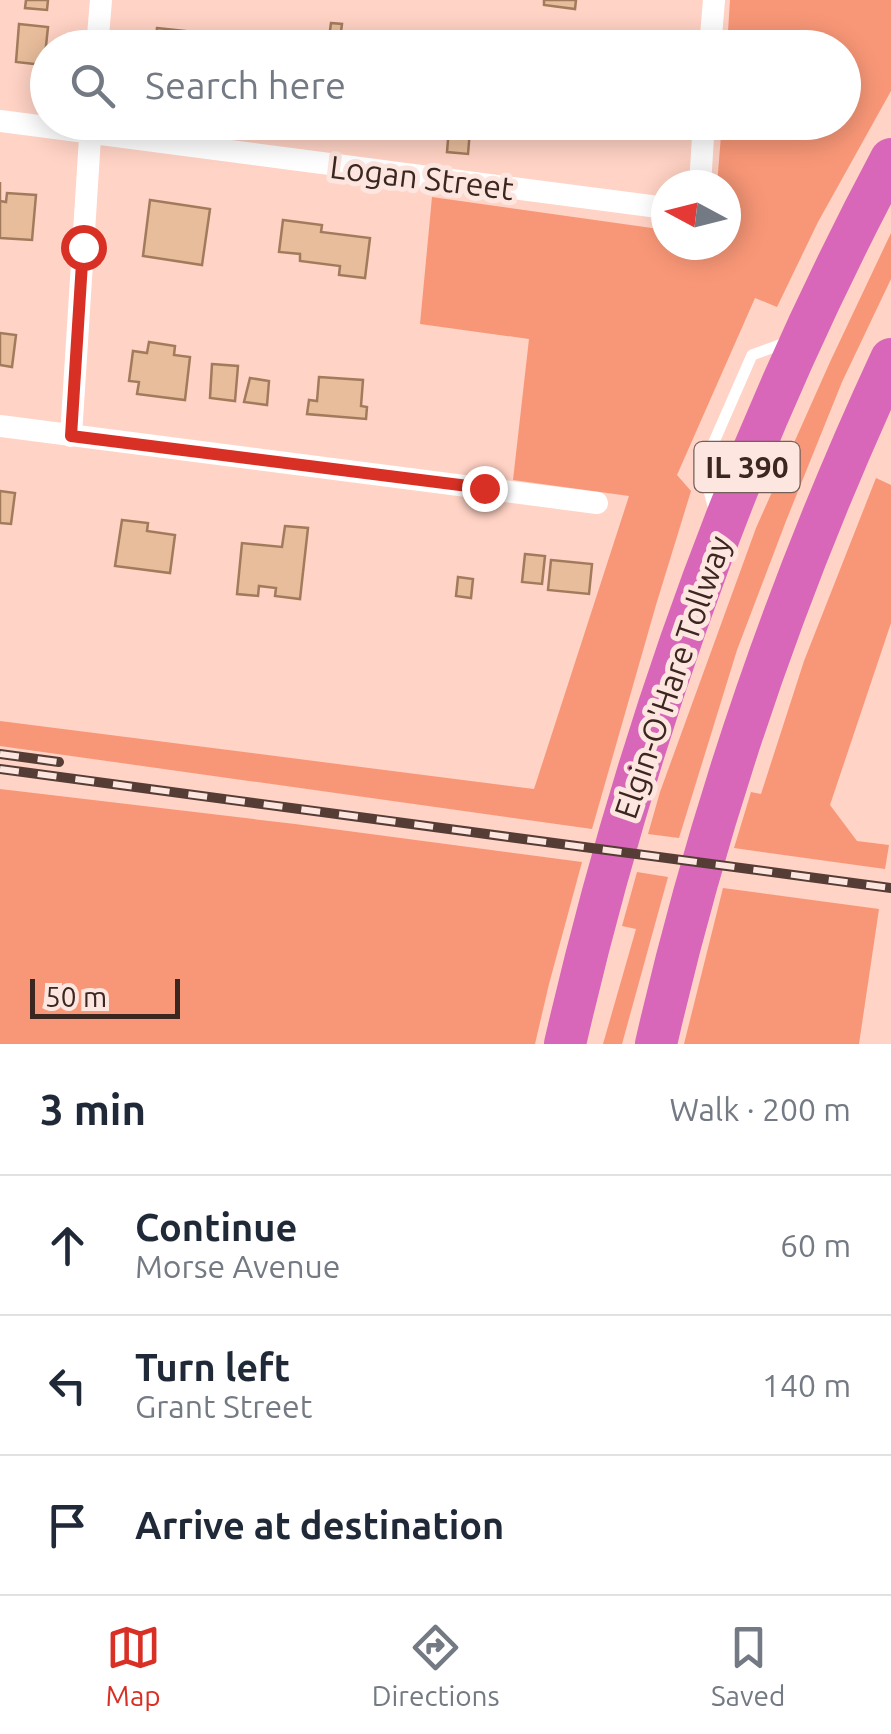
<!DOCTYPE html>
<meta charset="utf-8">
<style>
body{margin:0;font-family:Ubuntu,sans-serif;background:#f2f2f3;color:#1f2937}
.compass{position:absolute;left:651px;top:170px;width:90px;height:90px;border-radius:50%;background:#fff;box-shadow:0 5px 25px #0003;rotate:277deg}
.scale{position:absolute;left:30px;bottom:25px;width:150px;box-sizing:border-box;padding-left:10px;border:5px solid #3b2620;border-top:0;font-size:28px;line-height:35px;white-space:nowrap;color:#3b2620;-webkit-text-stroke:8px #fce6df;paint-order:stroke}
.stop{position:absolute;width:30px;height:30px;margin:-22px;border:8px solid #d93025;border-radius:50%;background:#fff}
.stop.end{background:#d93025;border-color:#fff;box-shadow:0 2px 10px #0008}
.list{margin:0;padding:0;list-style:none}
h2{display:flex;justify-content:space-between;align-items:center;height:130px;margin:0;padding:0 40px;font-size:42px}
h2 small{font-size:32px;font-weight:400;color:#747a83}
.list li{display:grid;grid-template-columns:65px 1fr auto;gap:30px;align-items:center;box-sizing:border-box;height:140px;padding:0 40px;border-top:2px solid #e0e1e3}
.list b{display:block;font-size:38px;white-space:nowrap}
.list p{margin:0;font-size:32px;white-space:nowrap;color:#747a83}
.list em{font-size:32px;font-style:normal;color:#747a83}
.icon{flex:none;width:55px;height:55px;fill:none;stroke:currentColor;stroke-width:2;stroke-linecap:round;stroke-linejoin:round}
.map{position:relative;flex:none;width:891px;height:1044px;overflow:hidden}
.search{position:absolute;background:#fff;box-shadow:0 5px 25px #0003;left:30px;right:30px;top:30px;height:110px;display:flex;align-items:center;gap:25px;box-sizing:border-box;padding:0 35px;border-radius:55px;color:#747a83;font-size:38px}
.sheet{height:550px;background:#fff}
nav{display:flex;justify-content:space-around;align-items:center;box-sizing:border-box;height:140px;border-top:2px solid #e0e1e3;background:#fff;font-size:28px;color:#747a83}
nav a{display:grid;justify-items:center;gap:5px}
nav .on{color:#d93025}
.map>svg:first-child{display:block}
</style>
<div class="map">
<svg width="891" height="1044" viewBox="0 0 891 1044">
<rect width="100%" height="100%" fill="#ffd3c5"/>
<!-- green -->
<path fill="#f89777" d="M730,0H891V91L818,222L777,307L755,298L677,475L691,491L656,605L592,829L0,746V721L534,789L629,496L513,480L529,339L420,324L432,197L666,230V245H726V185H717L722,123L844,122V48L727,47Z
M891,233V279L842,382L786,521L737,650L679,838L648,834L660,792L756,528L830,362Z
M876,478L891,485V623L830,805L857,841L889,845L885,869L734,848L751,792L761,794L804,661Z
M0,789L295,824L582,862L549,984L535,1044H0Z
M637,872L668,877L622,1044H603L636,929L622,926Z
M723,888L879,909L859,1044H684Z"/>
<!-- building -->
<path fill="#e8bd9c" stroke="#a27b5c" stroke-width="2.5" d="M26,0H48L47,10L25,8Z
M544,0H576L575,9L544,5Z
M331,23L342,24L339,47L328,45Z
M19,24L48,27L44,65L16,62Z
M157,28L205,33L204,48H155Z
M494,122H526L525,138L492,135Z
M449,128L470,130L468,154L447,152Z
M0,182V201L6,202L7,193L36,195L32,240L0,238Z
M150,200L210,209L202,265L143,256Z
M283,220L322,225L321,232L370,238L365,278L339,275L340,266L300,261V254L279,252Z
M0,333L16,335L12,367L0,365Z
M149,342L175,346L174,355L190,357L185,400L137,394L139,382L129,381L133,351L147,353Z
M212,364L238,366L235,401L210,398Z
M319,377L363,380L361,406L367,407L366,419L307,414L309,400L317,401Z
M250,378L269,381L267,405L244,402Z
M0,491L15,493L11,524L0,523Z
M122,520L148,523L147,531L175,535L170,573L115,566Z
M285,526L308,528L300,599L275,596L276,588L259,586L258,596L237,594L242,543L282,547Z
M525,554L545,556L542,584L522,582Z
M551,560L592,564L589,594L548,590Z
M458,577L473,579L471,598L456,596Z"/>
<g fill="none" stroke-linecap="round" stroke-linejoin="round">
<!-- lane -->
<path stroke="#fff" stroke-width="11" d="M715,514L703,467L752,355L790,341"/>
<!-- street -->
<path stroke="#fff" stroke-width="22" d="M97,48L101,0
M710,48L714,0
M0,121L666,208
M700,185L704,122
M0,426L597,503
M71,436L91,122"/>
<!-- highway -->
<path stroke="#d866b9" stroke-width="42" d="M565,1044C636,736 742,438 891,159
M656,1044C710,808 789,579 891,359"/>
<defs>
<path id="rail" d="M0,754L59,762
M0,769L891,888"/>
</defs>
<!-- rail casing -->
<use href="#rail" stroke="#553d36" stroke-width="10"/>
<!-- rail -->
<use href="#rail" stroke="#fce6df" stroke-width="6" stroke-dasharray="19" stroke-linecap="butt"/>
</g>
<g fill="none" stroke-linecap="round" stroke-linejoin="round">
<!-- route -->
<path stroke="#d93025" stroke-width="12" d="M83,247L71,436L484,488"/>
</g>
<g text-anchor="middle" dominant-baseline="central" stroke-width="10" stroke-linejoin="round" paint-order="stroke">
<!-- shield labels -->
<rect fill="#fce6df" stroke="#756059" stroke-width="2.5" x="694.5" y="442" width="105" height="50" rx="8"/>
<g font-size="30" font-weight="bold" fill="#3b2620">
<text x="747" y="467">IL 390</text>
</g>
<!-- street labels -->
<g font-size="32" fill="#3b2620" stroke="#fce6df">
<text transform="translate(422 177) rotate(7)">Logan Street</text>
<text transform="translate(672 677) rotate(-71)">Elgin-O'Hare Tollway</text>
</g>
</g>
</svg>
<svg class="compass" viewBox="-18 -18 36 36"><path d="M0-13l5 13h-10z" fill="#e53935"/><path d="M0 13l5-13h-10z" fill="#747a83"/></svg>
<div class="scale">50 m</div>
<div class="stop" style="left:83px;top:247px"></div>
<div class="stop end" style="left:484px;top:488px"></div>
<div class="search"><svg class="icon" aria-label="search" viewBox="0 0 24 24"><circle cx="10" cy="10" r="6"/><path d="M15 15l6 6"/></svg>Search here</div>
</div>
<section class="sheet">
<h2>3 min<small>Walk · 200 m</small></h2>
<ul class="list">
<li><svg class="icon" aria-label="ahead" viewBox="0 0 24 24"><path d="M12 20V5M6 11l6-6 6 6"/></svg><div><b>Continue</b><p>Morse Avenue</p></div><em>60 m</em></li>
<li><svg class="icon" aria-label="left" viewBox="0 0 24 24"><path d="M17 20v-9H6M10 6l-5 5 5 5"/></svg><div><b>Turn left</b><p>Grant Street</p></div><em>140 m</em></li>
<li><svg class="icon" aria-label="arrive" viewBox="0 0 24 24"><path d="M6 21V4h12l-3 4 3 4H6"/></svg><div><b>Arrive at destination</b></div></li>
</ul>
</section>
<nav>
<a class="on"><svg class="icon" aria-label="map" viewBox="0 0 24 24"><path d="M3 6l6-2 6 2 6-2v14l-6 2-6-2-6 2zM9 4v14M15 6v14"/></svg>Map</a>
<a><svg class="icon" aria-label="directions" viewBox="0 0 24 24"><path d="M12 3l9 9-9 9-9-9zM9 14v-3h6M13 9l2 2-2 2"/></svg>Directions</a>
<a><svg class="icon" aria-label="saved" viewBox="0 0 24 24"><path d="M7 4h10v16l-5-4-5 4z"/></svg>Saved</a>
</nav>
